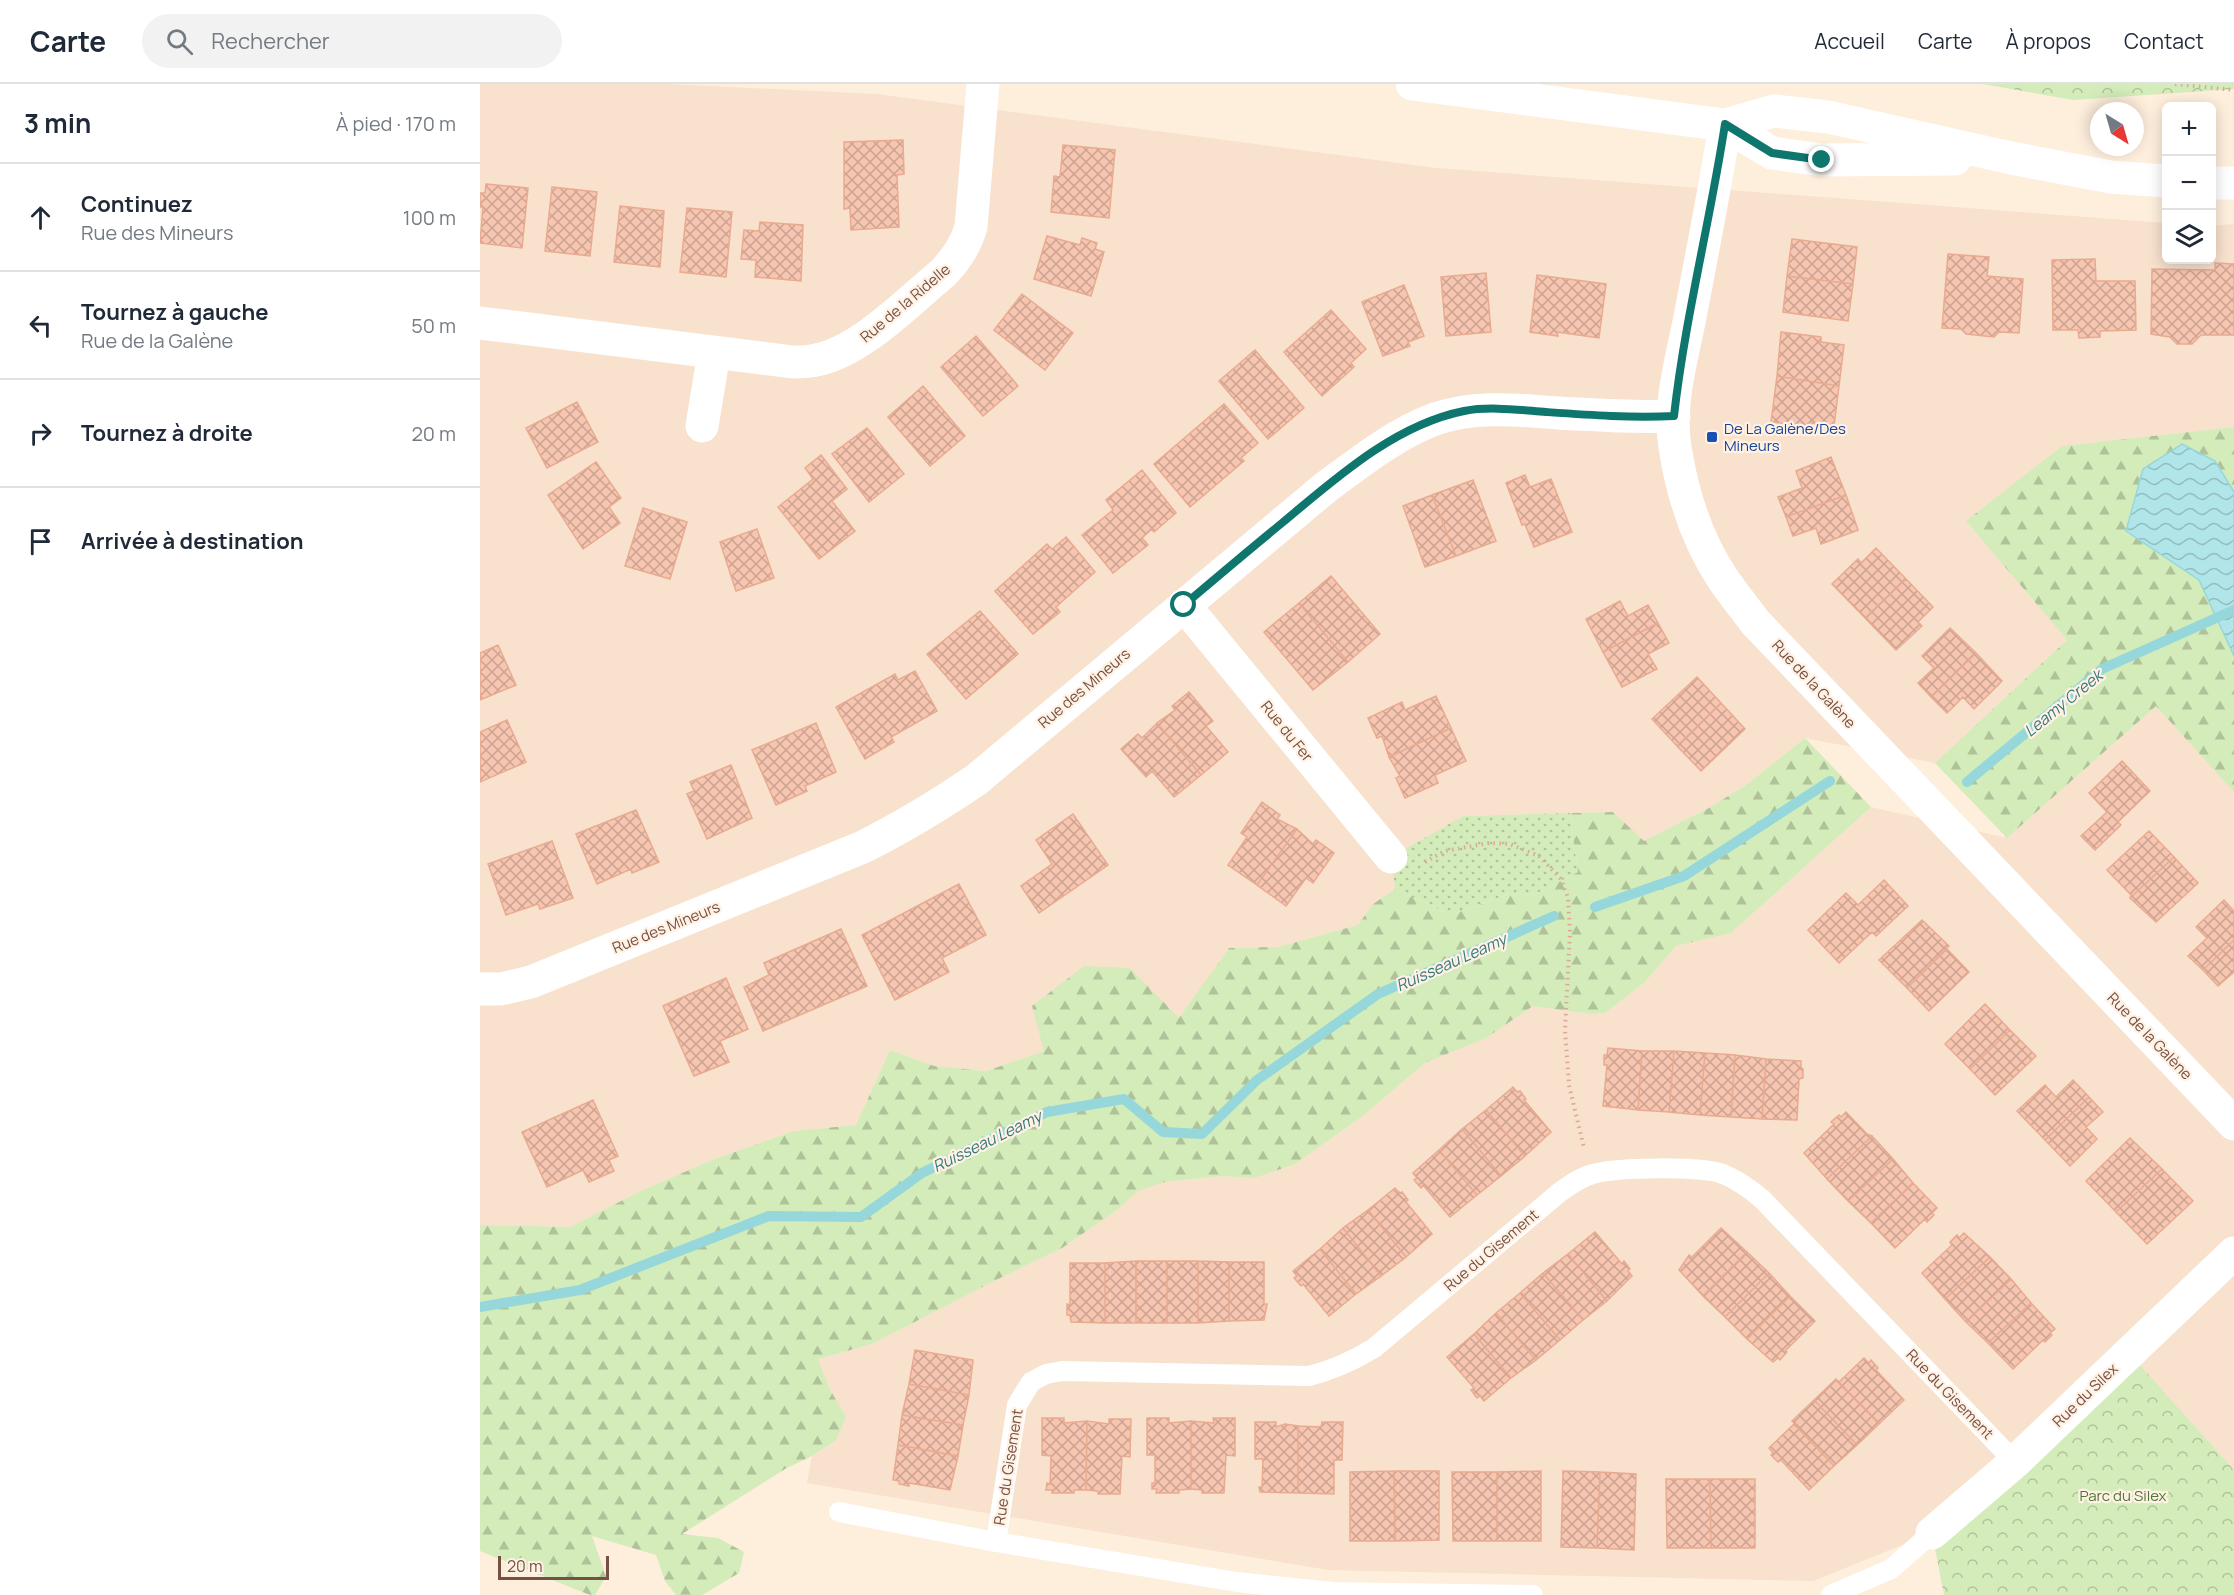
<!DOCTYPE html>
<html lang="fr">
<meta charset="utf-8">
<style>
body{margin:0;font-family:Manrope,sans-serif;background:#f2f2f3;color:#1f2937}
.controls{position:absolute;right:18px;top:18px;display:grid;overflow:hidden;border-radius:9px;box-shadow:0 3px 15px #0003}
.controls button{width:54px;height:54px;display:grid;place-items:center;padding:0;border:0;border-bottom:2px solid #e0e1e3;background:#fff;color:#1f2937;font:30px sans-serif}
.compass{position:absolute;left:1610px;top:18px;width:54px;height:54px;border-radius:50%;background:#fff;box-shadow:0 3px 15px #0003;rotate:143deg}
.scale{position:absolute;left:18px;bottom:15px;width:111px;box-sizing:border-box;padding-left:6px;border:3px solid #755043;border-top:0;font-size:16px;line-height:21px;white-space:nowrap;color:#755043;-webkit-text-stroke:4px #fff2e4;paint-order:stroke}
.stop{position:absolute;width:18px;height:18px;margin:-14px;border:4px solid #0f766e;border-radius:50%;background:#fff}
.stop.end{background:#0f766e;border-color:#fff;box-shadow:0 2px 6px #0008}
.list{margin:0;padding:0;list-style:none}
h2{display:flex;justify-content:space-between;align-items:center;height:78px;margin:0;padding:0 24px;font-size:26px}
h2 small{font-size:20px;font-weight:400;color:#747a83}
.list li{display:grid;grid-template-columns:39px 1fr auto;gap:18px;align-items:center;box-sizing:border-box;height:108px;padding:0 24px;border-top:2px solid #e0e1e3}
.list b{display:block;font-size:22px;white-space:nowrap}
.list p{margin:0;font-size:20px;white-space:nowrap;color:#747a83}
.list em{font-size:20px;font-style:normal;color:#747a83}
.icon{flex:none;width:33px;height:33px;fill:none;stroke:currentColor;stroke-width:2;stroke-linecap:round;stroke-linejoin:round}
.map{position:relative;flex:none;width:1754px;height:1511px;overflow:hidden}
header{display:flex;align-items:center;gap:36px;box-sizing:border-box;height:84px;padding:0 30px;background:#fff;border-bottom:2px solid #e0e1e3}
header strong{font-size:28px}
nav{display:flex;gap:33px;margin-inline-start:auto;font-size:21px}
.search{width:420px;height:54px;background:#f2f2f3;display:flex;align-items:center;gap:15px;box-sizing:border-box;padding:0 21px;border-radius:33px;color:#747a83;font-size:22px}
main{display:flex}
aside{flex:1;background:#fff}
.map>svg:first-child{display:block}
</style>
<header>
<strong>Carte</strong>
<div class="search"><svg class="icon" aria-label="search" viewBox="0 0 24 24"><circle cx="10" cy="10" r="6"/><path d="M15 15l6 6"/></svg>Rechercher</div>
<nav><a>Accueil</a><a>Carte</a><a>À propos</a><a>Contact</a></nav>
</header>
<main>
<aside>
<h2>3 min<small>À pied · 170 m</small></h2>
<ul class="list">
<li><svg class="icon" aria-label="ahead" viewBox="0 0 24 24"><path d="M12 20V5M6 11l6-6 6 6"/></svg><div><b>Continuez</b><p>Rue des Mineurs</p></div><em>100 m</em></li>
<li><svg class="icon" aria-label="left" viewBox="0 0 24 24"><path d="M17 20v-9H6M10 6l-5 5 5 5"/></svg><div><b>Tournez à gauche</b><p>Rue de la Galène</p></div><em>50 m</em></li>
<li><svg class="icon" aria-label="right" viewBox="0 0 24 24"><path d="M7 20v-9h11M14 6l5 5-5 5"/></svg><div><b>Tournez à droite</b></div><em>20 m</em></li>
<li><svg class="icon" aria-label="arrive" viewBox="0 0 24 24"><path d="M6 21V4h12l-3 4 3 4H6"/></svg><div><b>Arrivée à destination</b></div></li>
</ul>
</aside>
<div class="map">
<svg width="1754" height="1511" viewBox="0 0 1754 1511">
<defs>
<pattern id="grass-dots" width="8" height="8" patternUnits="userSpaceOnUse" patternTransform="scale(1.5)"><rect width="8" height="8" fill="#d3ecba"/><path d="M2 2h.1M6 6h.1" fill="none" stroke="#b0c299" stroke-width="1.8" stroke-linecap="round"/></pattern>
<pattern id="forest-firs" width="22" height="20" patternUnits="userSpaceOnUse" patternTransform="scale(1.5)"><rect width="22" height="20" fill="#d3ecba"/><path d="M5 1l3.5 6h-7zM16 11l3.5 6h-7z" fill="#b0c299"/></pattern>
<pattern id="park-crowns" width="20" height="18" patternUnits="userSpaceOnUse" patternTransform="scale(1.5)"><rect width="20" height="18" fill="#d3ecba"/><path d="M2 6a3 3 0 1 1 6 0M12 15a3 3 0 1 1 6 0" fill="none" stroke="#b0c299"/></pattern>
<pattern id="water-waves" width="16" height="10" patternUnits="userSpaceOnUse" patternTransform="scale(1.5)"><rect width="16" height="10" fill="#b0e6e9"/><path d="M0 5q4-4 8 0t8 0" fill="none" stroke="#94bdbe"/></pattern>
<pattern id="building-cross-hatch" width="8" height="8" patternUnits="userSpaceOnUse" patternTransform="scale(1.5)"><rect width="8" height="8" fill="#f6c6b1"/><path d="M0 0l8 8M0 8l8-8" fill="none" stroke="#cca392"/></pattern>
</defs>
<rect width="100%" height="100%" fill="#feeedc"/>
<!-- residential -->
<path fill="#f8e1cd" d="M0,0H186L396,10L956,84L1686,139V176H1732V142L1754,140V343L1582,362L1487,438L1587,556L1455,679L1325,654L1266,701L1229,724L1164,758L1133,728L983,732L911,773L915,805L893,820L878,841L798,863L749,864L699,935L650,884L564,967L506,987L454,982L410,966L376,1041L314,1047L232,1076L161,1107L90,1143L0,1141Z
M1676,622L1754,708V1386L1649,1270L1452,1449L1333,1497L849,1486L327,1399L332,1372L356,1356L349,1304L338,1275L392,1260L512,1198L582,1164L637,1126L658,1107L685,1098L742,1092L775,1094L815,1080L880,1034L945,979L1006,954L1053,922L1110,930L1125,929L1165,898L1196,862L1251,849L1391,723L1527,754Z"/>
<!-- grass -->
<path fill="url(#grass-dots)" d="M1090,729L1098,788L1054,811L1029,810L971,831L915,805L911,773L983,732Z"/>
<!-- forest -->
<path fill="url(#forest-firs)" d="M1754,343V708L1676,622L1527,754L1455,679L1587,556L1486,437L1582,362Z
M1325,654L1391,723L1251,849L1196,862L1165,898L1125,929L1110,930L1053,922L1006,954L945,979L880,1034L815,1080L775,1094L741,1092L685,1098L658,1107L637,1126L582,1164L512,1198L392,1260L338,1275L349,1304L366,1333L356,1356L332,1372L305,1385L202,1450L238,1454L264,1468L259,1489L222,1511H196L185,1497L176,1471L112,1452L126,1492L115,1511H110L0,1467V1141L90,1143L161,1107L232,1076L314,1047L376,1041L410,966L454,982L506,987L564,967L552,922L604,882L650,884L699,934L749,864L798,863L878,841L893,820L915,805L971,831L1029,810L1054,811L1098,788L1090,729L1133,728L1164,757L1229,724L1266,701Z"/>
<!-- park -->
<path fill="url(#park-crowns)" d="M1503,0H1754V5L1593,16Z
M1649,1269L1754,1386V1511H1464L1452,1449Z"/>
<!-- water -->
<path fill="url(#water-waves)" stroke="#95d7db" stroke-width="1.5" d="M1702,360L1735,377L1754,408V572L1719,496L1646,447L1663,385Z"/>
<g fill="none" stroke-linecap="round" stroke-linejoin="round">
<!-- stream -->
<path stroke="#95d7db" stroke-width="10" d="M1487,698L1622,585L1754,526
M1115,823L1204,792L1350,697
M0,1223L100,1206L289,1132L381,1133L442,1089L567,1028L644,1015L683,1048L722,1050L777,996L898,910L1074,832"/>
</g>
<!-- building -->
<path fill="url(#building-cross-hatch)" stroke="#eaaa90" stroke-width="1.5" d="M423,56L424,90L417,91L419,143L371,146L370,124L364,125V58Z
M583,61L635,66L629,134L571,128L574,92L580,93Z
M6,100L48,104L42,164L0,159L3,123H0V109H5Z
M72,103L117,108L110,172L65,167Z
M140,122L184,127L180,183L134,178Z
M207,124L252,128L246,193L200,188Z
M280,138L323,141L321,197L275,193L276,176L261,175L264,146L279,147Z
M567,152L600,161L602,154L617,159L615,165L624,168L611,212L554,195Z
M1312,155L1377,163L1373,200L1307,192Z
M1468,170L1509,173L1507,192L1543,195L1539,249L1519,248L1514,253L1486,250L1481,245L1462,244Z
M1615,175L1616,197H1655L1656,246L1620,247V253L1599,254L1598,246H1573L1572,176Z
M1735,179L1754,180V251H1721L1712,260H1697L1690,253L1671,250L1672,185L1735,186Z
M1006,189L1011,248L966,252L961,193Z
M1057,191L1126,200L1119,254L1077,248L1078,252L1050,248Z
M1307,192L1373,200L1368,237L1303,228Z
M924,201L944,252L928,258L930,262L903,272L882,218Z
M542,210L593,249L565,286L514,246Z
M851,226L886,265L871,279L874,283L842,312L804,268Z
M1301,248L1341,253V258L1364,261L1359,302L1297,292Z
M496,252L538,302L503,332L461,283Z
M775,266L824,324L788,355L739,297Z
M1297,292L1359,302L1354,342L1332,339V343L1291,338Z
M443,302L485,352L450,382L408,333Z
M97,318L118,358L67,384L46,344Z
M744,320L778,359L761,374L764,377L710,423L674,380Z
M387,344L424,390L389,418L352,370Z
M341,371L367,405L352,417L375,447L339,475L298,423L333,395L325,384Z
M1351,373L1366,411L1306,433L1298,413L1322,404L1316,387Z
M116,378L141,414L129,423L140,439L103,465L68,411Z
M662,386L696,429L674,448L672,445L662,454L668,461L633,489L602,451L633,426L626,416Z
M1045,391L1050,403L1071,395L1092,448L1054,463L1045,440L1042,441L1026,399Z
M993,396L1016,457L976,472L952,411Z
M952,411L976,472L945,483L923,422Z
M1366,411L1378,446L1341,460L1336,444L1313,452L1306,433Z
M163,424L207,438L190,495L145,482Z
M277,445L294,494L256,507L240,458Z
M586,453L615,488L576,523L580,528L553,550L515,507L567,460L572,465Z
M1396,464L1426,495L1385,534L1352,500L1378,475L1381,479Z
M851,492L900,550L868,578L819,519Z
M1426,495L1453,523L1438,538L1442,542L1416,566L1385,534Z
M1140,517L1148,532L1168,521L1178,539L1123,568L1106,535Z
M819,519L868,578L833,606L784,548Z
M500,527L538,570L486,615L447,570Z
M1178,539L1189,559L1168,570L1177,585L1142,603L1123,568Z
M1470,544L1496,569L1451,613L1438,599L1454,584L1442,572Z
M18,561L36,601L0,616V569Z
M1496,569L1522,597L1494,625L1483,613L1467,629L1451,613Z
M435,587L457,627L411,653L414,658L385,675L356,623L415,590L418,596Z
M1217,593L1241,619L1197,662L1172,635Z
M709,608L733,637L726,642L748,668L721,691L677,639L695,626L692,622Z
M956,612L971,644L909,673L902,652L897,654L888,634L922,618L925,626Z
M1241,619L1265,645L1221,687L1197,662Z
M27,636L46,678L0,698V648Z
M336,639L356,688L325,702L327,707L296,721L272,666Z
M677,639L721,691L694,713L672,687L666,693L641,665L658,650L662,654Z
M971,644L986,677L955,691L958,699L925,714L916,694L920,692L909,673Z
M1642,677L1670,707L1638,738L1641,741L1615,766L1601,752L1627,728L1609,709Z
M251,681L272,734L227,755L207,710L214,707L210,698Z
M782,718L800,731L797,735L817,745L777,801L748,781L767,753L761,749Z
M156,726L179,778L152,789L151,785L117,800L96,750Z
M593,730L628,781L559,829L541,802L572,780L556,756Z
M817,745L833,760L836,756L854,769L833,799L826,794L806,822L777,801Z
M1669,747L1694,773L1650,814L1651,811L1627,786Z
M72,757L93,814L60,825L58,820L26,831L8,780Z
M1694,773L1718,799L1676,838L1650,814Z
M1404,796L1428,822L1396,852L1392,848L1359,879L1328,846L1366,809L1378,821Z
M479,800L506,851L462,874L469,888L415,916L382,851Z
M1744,816L1754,827V856L1723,886L1708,872L1727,854L1716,843Z
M1442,836L1469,862L1427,904L1399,876Z
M361,845L387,902L283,947L264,903L289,891L284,879Z
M1754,856V888L1738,902L1723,886Z
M1467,865L1489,888L1449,927L1427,904Z
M246,894L268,945L240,957L249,978L214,992L183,922Z
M1505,920L1530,946L1490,985L1465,960Z
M1530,946L1556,972L1515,1011L1490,985Z
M1128,964L1162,967L1158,1026L1123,1022L1127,981H1124V971H1127Z
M1162,967H1194L1189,1028L1158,1026Z
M1194,967L1225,969L1220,1031L1189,1028Z
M1225,969L1255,971L1251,1033L1220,1031Z
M1255,971L1286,975L1282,1035L1251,1033Z
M1286,975L1321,977V984L1323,985V994L1319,995L1317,1036L1282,1035Z
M1593,996L1609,1013L1565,1056L1537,1027L1565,1001L1576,1013Z
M1033,1003L1037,1008L1040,1007L1046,1015L1044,1016L1071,1048L1045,1072L1006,1026Z
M1609,1013L1623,1028L1606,1043L1617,1055L1590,1082L1565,1056Z
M113,1016L138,1072L129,1076L134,1087L109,1098L103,1086L67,1103L42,1048Z
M1006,1026L1045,1072L1021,1092L982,1045Z
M1366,1028L1387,1050L1392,1052L1347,1095L1324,1069L1354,1040L1351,1038L1359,1031L1361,1033Z
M982,1045L1021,1092L997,1111L959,1066Z
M1392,1052L1413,1075L1368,1117L1347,1095Z
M1650,1054L1682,1085L1636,1128L1606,1097Z
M959,1066L997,1111L970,1133L943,1101L941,1104L934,1096L937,1094L933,1089Z
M1413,1075L1433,1099L1391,1139L1368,1117Z
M1682,1085L1713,1117L1667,1160L1636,1128Z
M1433,1099L1457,1124L1452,1129L1454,1131L1447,1138L1445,1135L1415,1164L1391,1139Z
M915,1104L920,1109L922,1108L928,1116L926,1118L952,1150L926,1173L888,1126Z
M888,1126L926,1173L901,1192L863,1144Z
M863,1144L901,1192L876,1210L840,1165Z
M1241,1144L1267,1168L1223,1212L1199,1186L1209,1171L1212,1173Z
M1115,1148L1142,1180L1144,1177L1150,1185L1148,1187L1152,1192L1127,1217L1088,1170Z
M1484,1149L1510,1173L1465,1215L1442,1189L1472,1161L1470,1158L1477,1151L1479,1154Z
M840,1165L876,1210L849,1232L823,1200L821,1202L814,1194L817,1192L813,1187Z
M1267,1168L1289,1189L1245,1233L1223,1212Z
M1088,1170L1127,1217L1103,1236L1063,1189Z
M1510,1173L1531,1195L1486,1238L1465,1215Z
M656,1177H687V1239H656Z
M656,1177V1239H625V1179Z
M687,1177H718V1239H687Z
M718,1177L749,1178V1237L718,1239Z
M749,1178H784V1220H787L784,1236L749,1237Z
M590,1179H625V1239L591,1238L590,1231H587V1220L590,1221Z
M1063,1189L1103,1236L1080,1256L1040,1209Z
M1289,1189L1310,1212L1267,1255L1245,1233Z
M1531,1195L1551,1219L1508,1259L1486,1238Z
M1040,1209L1080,1256L1056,1276L1016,1229Z
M1310,1212L1335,1237L1305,1267L1307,1268L1300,1276L1298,1274L1293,1278L1267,1255Z
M1551,1219L1575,1245L1570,1249L1572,1251L1565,1258L1563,1256L1533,1285L1508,1259Z
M1016,1229L1056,1276L1031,1294L994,1250Z
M994,1250L1031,1294L1004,1317L1000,1312L997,1314L991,1306L994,1304L967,1273Z
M435,1266L493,1276L489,1311L429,1300Z
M1384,1274L1389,1279L1391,1276L1398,1284L1396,1286L1424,1316L1399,1340L1359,1298Z
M1356,1295L1399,1340L1377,1361L1334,1316Z
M429,1300L489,1311L483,1341L422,1331Z
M1334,1316L1377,1361L1354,1382L1312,1337Z
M422,1331L483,1341L478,1372L418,1361Z
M562,1334H584V1339L607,1337L606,1406H594V1409H572V1406H566L567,1399L570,1400L571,1372L562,1371Z
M667,1334H689V1339L711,1337V1405L699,1406V1409H676L677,1405H672V1399H675V1371H667Z
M733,1334H755V1372L746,1371L744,1409H722V1406L711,1405V1337L734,1339Z
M629,1335H651L650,1373L642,1372L640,1410H618V1407L606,1406L607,1337L629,1340Z
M775,1338H796V1343L805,1340L818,1342V1409L780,1408L779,1403H782L783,1375H775Z
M842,1338H863L862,1376H854V1410L818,1409V1342L841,1343Z
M1314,1340L1354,1382L1329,1406L1301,1376L1298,1378L1291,1371L1293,1369L1289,1364Z
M418,1361L478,1372L470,1406L429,1399V1402L419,1400V1397L413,1396Z
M914,1387L915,1457H870V1388Z
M914,1387H959V1456L915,1457Z
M1061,1387V1457H1017V1388Z
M1083,1387L1120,1388L1117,1464L1081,1463Z
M972,1388H1017V1457H973Z
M1120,1388L1156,1390L1154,1466L1117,1464Z
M1186,1395H1230L1231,1464H1187Z
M1230,1395H1275V1464H1231Z"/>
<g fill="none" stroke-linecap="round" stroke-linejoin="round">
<!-- path -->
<path stroke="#daa995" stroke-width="4" stroke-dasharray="1.5 4.5" stroke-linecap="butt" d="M1695,0L1754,6
M945,778L965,767L1009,759L1030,760L1059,772L1081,795L1088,814L1090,848L1085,946L1089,1001L1104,1064"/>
<!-- service -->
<path stroke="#fff" stroke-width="20" d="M359,1428L516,1458L757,1498L852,1508L1053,1511
M516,1458L537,1321L551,1298L566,1290L582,1287L829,1292C853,1286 873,1277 894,1264L1080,1108C1090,1101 1101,1093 1113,1090C1136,1083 1221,1082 1243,1090C1258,1096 1270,1105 1282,1115L1535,1378
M1351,1511L1411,1485L1452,1449"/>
<!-- minor -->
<path stroke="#fff" stroke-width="33" d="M1245,41C1235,105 1222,169 1210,233C1202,274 1188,320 1195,363C1202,409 1217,456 1243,495C1253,510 1265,524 1275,538L1754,1040
M0,239L313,278C320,278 329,278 336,276C380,268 429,217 463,189C477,174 485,162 491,143L503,0
M222,342L234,269
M704,521L911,773
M0,905H21L51,898L383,763C423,743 459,721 496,696L846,403C880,378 915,350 955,335C995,321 1037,326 1079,329C1117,331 1155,334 1194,332
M1452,1449L1535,1378L1754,1169"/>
<!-- tertiary -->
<path stroke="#fff" stroke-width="33" d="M932,0L1245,41L1294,27L1348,33L1531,74L1631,93L1686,97
M1245,41L1292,69L1342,76L1475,75
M1732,99H1754"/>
</g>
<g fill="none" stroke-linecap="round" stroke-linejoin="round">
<!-- route -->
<path stroke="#0f766e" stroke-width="8" d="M704,521C737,493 769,466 802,439C855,395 914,341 984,327C1010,322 1039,326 1066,328C1109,331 1151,334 1194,332C1205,234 1230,138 1245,40L1292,69L1342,76"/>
</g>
<!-- markers -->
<rect fill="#1a4fb4" stroke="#fff2e4" stroke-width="2" x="1226" y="347" width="12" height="12" rx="3"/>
<g text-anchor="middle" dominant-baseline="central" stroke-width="4.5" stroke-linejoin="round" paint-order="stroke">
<!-- street labels -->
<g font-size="15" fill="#755043" stroke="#fff2e4">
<text transform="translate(425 219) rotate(-40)">Rue de la Ridelle</text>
<text transform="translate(1334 600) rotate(47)">Rue de la Galène</text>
<text transform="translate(604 604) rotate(-40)">Rue des Mineurs</text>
<text transform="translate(807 647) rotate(51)">Rue du Fer</text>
<text transform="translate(186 843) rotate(-22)">Rue des Mineurs</text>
<text transform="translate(1670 952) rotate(46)">Rue de la Galène</text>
<text transform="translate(1011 1166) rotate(-40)">Rue du Gisement</text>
<text transform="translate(1470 1310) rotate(46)">Rue du Gisement</text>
<text transform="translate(1605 1311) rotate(-44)">Rue du Silex</text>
<text transform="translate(528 1383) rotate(-81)">Rue du Gisement</text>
</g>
<!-- transit labels -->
<g font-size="15" fill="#164399" stroke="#fff2e4" text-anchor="start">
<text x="1244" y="344">De La Galène/Des<tspan x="1244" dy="17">Mineurs</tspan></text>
</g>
<!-- park labels -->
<g font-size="15" fill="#517638" stroke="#fff2e4">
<text x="1643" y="1411">Parc du Silex</text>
</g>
<!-- water labels -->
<g font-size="16" font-style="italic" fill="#36787c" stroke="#fff2e4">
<text transform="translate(1583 619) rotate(-39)">Leamy Creek</text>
<text transform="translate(971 878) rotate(-24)">Ruisseau Leamy</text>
<text transform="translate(507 1057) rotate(-26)">Ruisseau Leamy</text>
</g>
</g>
</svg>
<div class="controls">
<button>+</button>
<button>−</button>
<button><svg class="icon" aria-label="layers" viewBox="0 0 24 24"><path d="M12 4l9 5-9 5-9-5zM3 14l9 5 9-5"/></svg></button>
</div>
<svg class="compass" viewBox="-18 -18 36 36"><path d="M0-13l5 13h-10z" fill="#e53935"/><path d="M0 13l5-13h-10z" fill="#747a83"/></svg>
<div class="scale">20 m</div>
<div class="stop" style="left:704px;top:521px"></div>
<div class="stop end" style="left:1342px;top:76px"></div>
</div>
</main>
